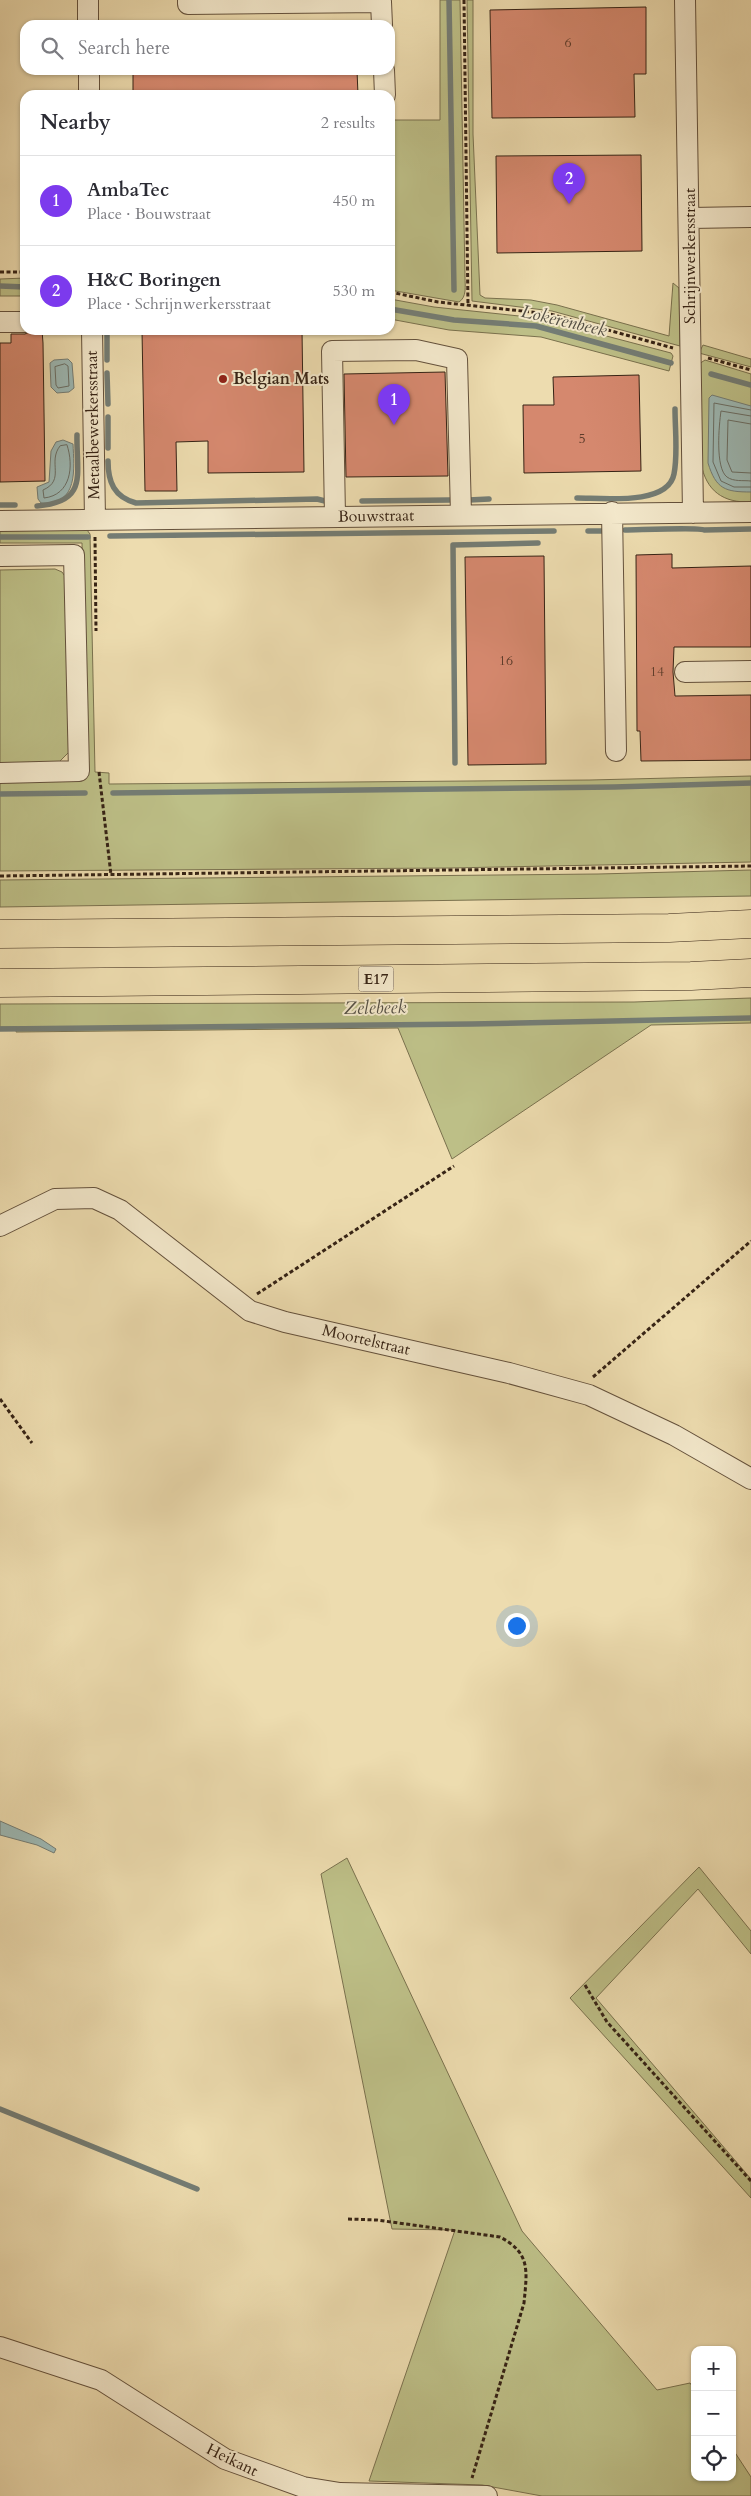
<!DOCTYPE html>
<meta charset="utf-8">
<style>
body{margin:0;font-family:Cardo,serif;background:#f2f2f3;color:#2b2b33}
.controls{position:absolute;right:15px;bottom:15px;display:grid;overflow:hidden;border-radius:10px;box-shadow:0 1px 4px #0004}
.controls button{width:45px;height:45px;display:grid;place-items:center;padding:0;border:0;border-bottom:1px solid #e1e1e2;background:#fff;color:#2b2b33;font:25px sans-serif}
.you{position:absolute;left:516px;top:1625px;width:18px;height:18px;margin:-12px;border:4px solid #fff;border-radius:50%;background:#1a73e8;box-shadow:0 0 0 8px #1a73e833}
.badge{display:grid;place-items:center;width:32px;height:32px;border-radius:50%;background:#7c3aed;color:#fff;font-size:16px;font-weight:700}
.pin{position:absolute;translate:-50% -41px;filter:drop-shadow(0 1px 2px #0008)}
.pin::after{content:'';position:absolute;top:26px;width:18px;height:15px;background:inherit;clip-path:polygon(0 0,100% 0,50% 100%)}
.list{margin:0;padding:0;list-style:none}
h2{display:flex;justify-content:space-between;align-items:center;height:65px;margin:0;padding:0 20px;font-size:21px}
h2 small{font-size:16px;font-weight:400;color:#7c7c81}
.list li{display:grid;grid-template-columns:32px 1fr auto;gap:15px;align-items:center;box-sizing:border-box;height:90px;padding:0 20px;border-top:1px solid #e1e1e2}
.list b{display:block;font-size:19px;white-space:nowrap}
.list p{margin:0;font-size:16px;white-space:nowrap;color:#7c7c81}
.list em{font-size:16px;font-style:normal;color:#7c7c81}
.icon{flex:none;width:28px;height:28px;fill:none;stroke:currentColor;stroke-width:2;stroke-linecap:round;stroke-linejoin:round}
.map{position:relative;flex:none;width:751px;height:2496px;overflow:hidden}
.search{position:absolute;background:#fff;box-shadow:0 1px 4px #0004;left:20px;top:20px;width:375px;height:55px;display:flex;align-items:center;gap:12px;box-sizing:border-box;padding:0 18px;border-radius:15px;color:#7c7c81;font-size:19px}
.panel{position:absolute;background:#fff;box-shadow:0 1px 4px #0004;left:20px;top:90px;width:375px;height:245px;border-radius:15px}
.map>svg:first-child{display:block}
</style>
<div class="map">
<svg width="751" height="2496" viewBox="0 0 751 2496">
<rect width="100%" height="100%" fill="#eddcaf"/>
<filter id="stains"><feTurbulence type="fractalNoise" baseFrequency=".004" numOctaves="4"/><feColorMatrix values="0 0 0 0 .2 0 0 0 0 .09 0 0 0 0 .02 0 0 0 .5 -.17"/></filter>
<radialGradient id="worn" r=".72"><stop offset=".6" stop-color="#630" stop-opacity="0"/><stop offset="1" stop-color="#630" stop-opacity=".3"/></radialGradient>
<!-- green -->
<path fill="#bdbf87" stroke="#7a714e" d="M440,0H460L465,277C465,286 467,297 459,302L390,290V120H440Z
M467,0H473V134L480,295L485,298L531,300L557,305L669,336L673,283L679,288L680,346L552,311L472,301Z
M25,278V296H0V279Z
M390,299L434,307L538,318L671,353L673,356L669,371L541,337L449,330L390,319Z
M703,345L751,359V367L699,353Z
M705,360L751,374V502C723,503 706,491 701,463L699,364Z
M0,530H87L90,534L95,772L109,773V784L590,780L751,776V862L449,868L0,871V780L85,779L86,767L82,543H0Z
M55,569L62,572L67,579L71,750L54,767L0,768V570Z
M751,870V896L0,907V880L598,874Z
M751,998V1023L651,1025L452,1159L398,1028L16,1032L17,1027H0V1004L634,1002Z
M347,1858L522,2231L657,2390L690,2383L695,2390V2477H732V2448L751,2477V2496H542L482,2485L369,2481L455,2230L392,2229L321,1874Z
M699,1867L751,1931V1954L698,1889L596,1998L751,2179V2198L570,1998Z"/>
<!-- water -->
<path fill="#9db9b5" stroke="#747d75" d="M68,359L72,363L74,388L69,392L57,393L51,387L50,363L54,360Z
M712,395L751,406V492C725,492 716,489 708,463L709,398Z
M63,440L73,444C74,468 79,506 41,503L38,499L37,487L49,482L51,451L56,442Z
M0,1821L41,1839L56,1849L54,1853L37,1845L0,1835Z"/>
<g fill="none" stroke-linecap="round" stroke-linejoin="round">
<!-- shore -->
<path stroke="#6a6e65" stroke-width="1" d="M65,364L68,366L69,386L58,388L56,385L55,367Z
M751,410L714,403L713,462L721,481L734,487H751
M751,416L721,411C719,425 715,468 727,477C734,482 743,480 751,481
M751,424L728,420L727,460L732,472L751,473
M67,445C74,466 71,495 44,498L43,490C66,480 47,462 60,446Z"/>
<!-- stream -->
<path stroke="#747d75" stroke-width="5.5" d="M449,0L454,290
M0,286L25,287
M390,309L454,320L536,326L671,363
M107,332V360
M107,373L108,404
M711,374L751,385
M108,417V448
M108,461C108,482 114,497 136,503L317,499L325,501
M577,498C602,498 668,506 674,474C678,454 675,429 675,409
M469,500L489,499
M362,501L450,500
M0,505H15
M37,506C89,502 76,474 77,435
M625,530C637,530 699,527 704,530L751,529
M588,531H602
M110,536L554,531
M0,537H88
M455,763L453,545L538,543
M113,793L614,787L751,783
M0,794L85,793
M0,1029L472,1024L751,1018
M0,2109L197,2189"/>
</g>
<!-- building -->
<path fill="#d5886e" stroke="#362315" d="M646,7V74H634L635,117L492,118L490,10Z
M133,70H357L358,95H133Z
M641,155L642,251L497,253L496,156Z
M33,330H42L43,343L45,481L0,482V343H11V334H25Z
M302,330L304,472L208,473V441L176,442L177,491H145L142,331Z
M445,372L448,476L346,477L344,374Z
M639,375L641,471L524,473L523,405H554L553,377Z
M672,554V568L751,566V647H674L673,672L675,696L751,695V760L641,761L640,731H637L636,555Z
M544,556L546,764L468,765L465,557Z"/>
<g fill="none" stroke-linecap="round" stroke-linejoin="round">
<defs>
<path id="minor" d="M88,0V25
M188,0V4L381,2L382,25
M685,0L693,513
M89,70V95
M384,70L385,95
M690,218L751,217
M0,322H25
M92,330L95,519
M612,512L616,751
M335,516L332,351L416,350L457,359L461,514
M0,521L751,512
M0,556L74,555L79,771L0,773
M685,672L751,671
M0,1226L55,1199L94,1198L120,1210L250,1311L285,1322L509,1373L589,1395L674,1435L751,1479
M0,2347L101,2380L225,2459L303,2487L340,2493L487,2496"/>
<path id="highway" d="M0,934L669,928L751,924
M0,983L691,976L751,973"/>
</defs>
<!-- minor casing -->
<use href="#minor" stroke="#64513c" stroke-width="22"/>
<!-- highway casing -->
<use href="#highway" stroke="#362315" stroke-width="29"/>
<!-- path -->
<path stroke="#362315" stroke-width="3" stroke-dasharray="4 2.5" stroke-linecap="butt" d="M464,0L468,306
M0,272H25
M390,292L438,302L550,314L673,348
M708,358L751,370
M95,537L96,631
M99,772L111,875
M0,876L751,866
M257,1294L454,1166
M593,1377L751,1241
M0,1399L32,1443
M585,1985L607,2022L751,2181
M348,2219L377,2220L500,2237C531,2253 527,2271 524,2303L472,2478"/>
<!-- minor -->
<use href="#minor" stroke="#f3e8cb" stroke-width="20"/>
<!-- highway -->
<use href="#highway" stroke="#eddcaf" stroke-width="28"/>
</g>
<!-- markers -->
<circle fill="#8f2418" stroke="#f3e8cb" stroke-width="2" cx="223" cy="379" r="5"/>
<g text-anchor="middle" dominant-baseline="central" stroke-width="4" stroke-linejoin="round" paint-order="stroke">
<!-- number labels -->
<g font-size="14" fill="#5e3c2b">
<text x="568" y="42">6</text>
<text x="582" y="438">5</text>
<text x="506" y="660">16</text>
<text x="657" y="671">14</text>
</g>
<!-- shield labels -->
<rect fill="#f3e8cb" stroke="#6f5e4c" stroke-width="1" x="358.5" y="966.5" width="35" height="25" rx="4"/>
<g font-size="15" font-weight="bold" fill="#362315">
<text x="376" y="979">E17</text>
</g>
<!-- street labels -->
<g font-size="16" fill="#362315" stroke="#f3e8cb">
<text transform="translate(690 256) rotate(-90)">Schrijnwerkersstraat</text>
<text transform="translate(93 425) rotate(-91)">Metaalbewerkersstraat</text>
<text transform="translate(376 516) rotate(-1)">Bouwstraat</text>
<text transform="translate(366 1340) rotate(13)">Moortelstraat</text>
<text transform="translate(232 2460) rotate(26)">Heikant</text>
</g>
<!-- poi labels -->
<g font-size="16" font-weight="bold" fill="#362315" stroke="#f3e8cb" text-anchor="start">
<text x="233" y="379">Belgian Mats</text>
</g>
<!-- water labels -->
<g font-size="18" font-style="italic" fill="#555045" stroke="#f3e8cb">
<text transform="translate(564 321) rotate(13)">Lokerenbeek</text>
<text transform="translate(375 1008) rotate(-1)">Zelebeek</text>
</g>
</g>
<rect width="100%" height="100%" filter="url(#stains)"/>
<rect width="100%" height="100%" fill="url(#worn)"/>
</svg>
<div class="controls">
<button>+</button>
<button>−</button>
<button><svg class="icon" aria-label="locate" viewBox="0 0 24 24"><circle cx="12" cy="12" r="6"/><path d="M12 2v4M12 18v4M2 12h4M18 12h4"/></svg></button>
</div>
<div class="you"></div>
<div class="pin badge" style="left:394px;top:425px">1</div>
<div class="pin badge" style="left:569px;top:204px">2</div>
<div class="search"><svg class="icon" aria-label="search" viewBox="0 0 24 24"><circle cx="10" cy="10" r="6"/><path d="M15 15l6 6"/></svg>Search here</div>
<section class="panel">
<h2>Nearby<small>2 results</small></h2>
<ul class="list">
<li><span class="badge">1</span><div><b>AmbaTec</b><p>Place · Bouwstraat</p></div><em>450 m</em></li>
<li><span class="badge">2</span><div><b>H&amp;C Boringen</b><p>Place · Schrijnwerkersstraat</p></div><em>530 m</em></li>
</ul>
</section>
</div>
